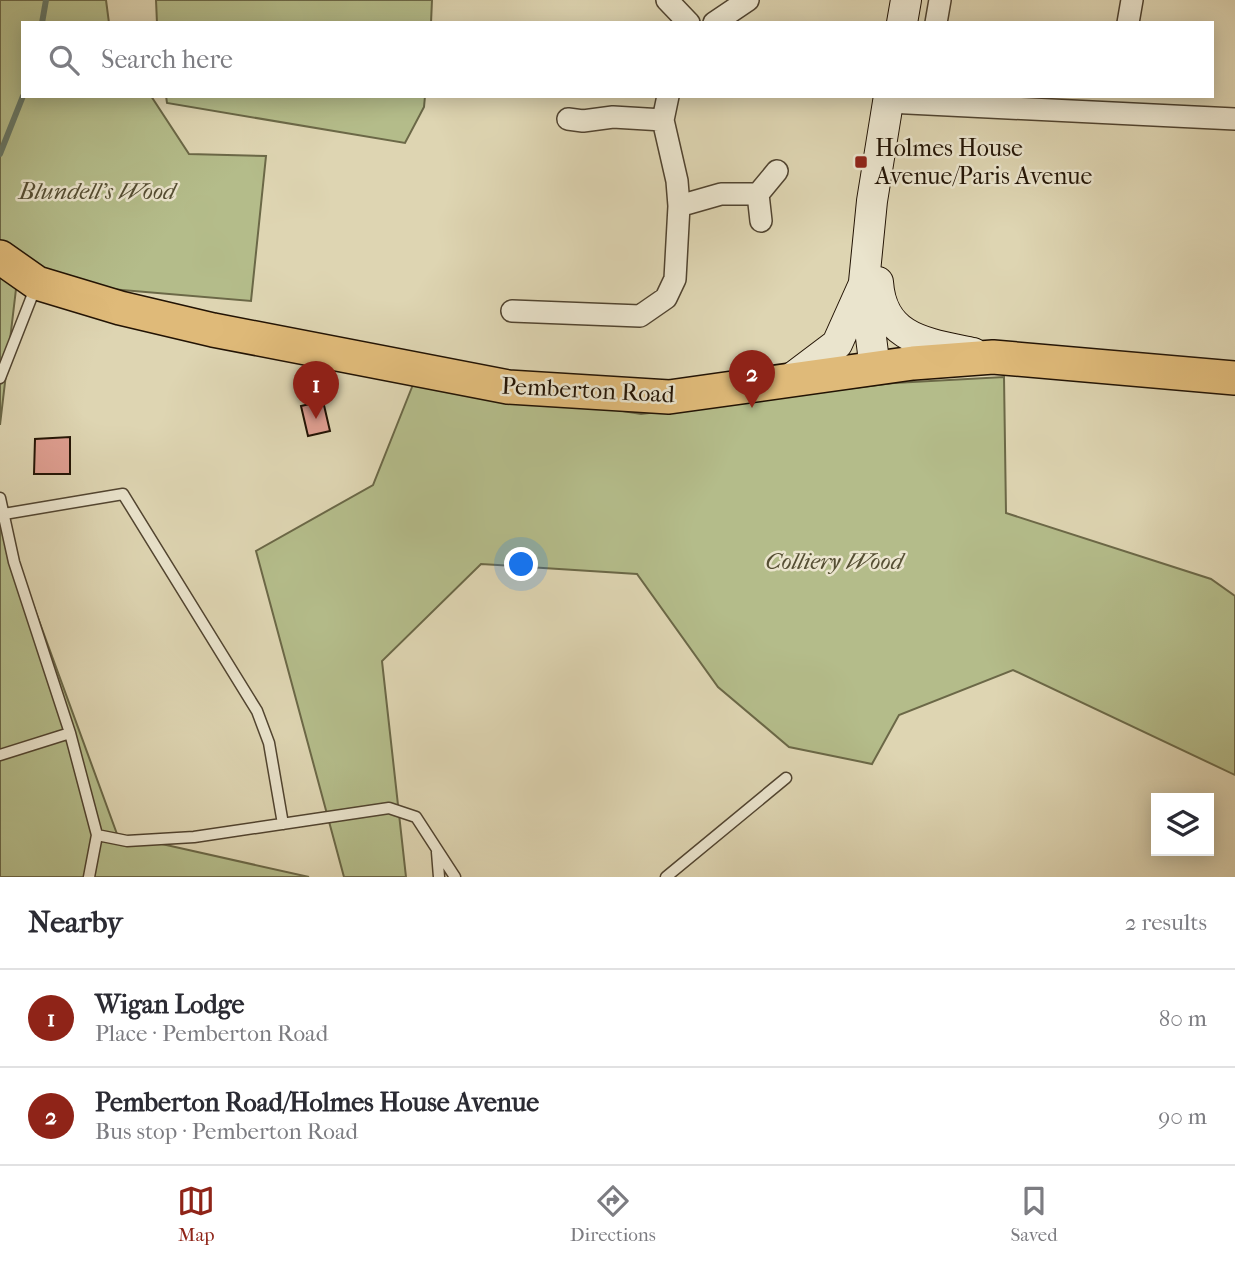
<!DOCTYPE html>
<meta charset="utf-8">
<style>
body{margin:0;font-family:"IM FELL French Canon",serif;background:#f7f7f7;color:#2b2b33}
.controls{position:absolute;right:21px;bottom:21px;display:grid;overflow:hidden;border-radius:0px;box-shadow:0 4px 18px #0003}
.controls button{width:63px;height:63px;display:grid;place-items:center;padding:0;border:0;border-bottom:2px solid #e1e1e2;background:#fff;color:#2b2b33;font:35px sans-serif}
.you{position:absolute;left:522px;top:565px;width:24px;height:24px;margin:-18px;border:5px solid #fff;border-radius:50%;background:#1a73e8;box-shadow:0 0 0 10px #1a73e833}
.badge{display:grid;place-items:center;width:46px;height:46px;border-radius:50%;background:#8f2418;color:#fff;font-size:23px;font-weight:700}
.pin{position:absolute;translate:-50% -58px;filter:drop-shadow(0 2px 4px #0008)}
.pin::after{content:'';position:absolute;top:37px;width:24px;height:21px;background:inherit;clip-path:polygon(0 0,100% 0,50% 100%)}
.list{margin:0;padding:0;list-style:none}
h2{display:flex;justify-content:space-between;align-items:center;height:91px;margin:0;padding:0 28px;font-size:30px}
h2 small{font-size:23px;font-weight:400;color:#7c7c81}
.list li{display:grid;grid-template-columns:46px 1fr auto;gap:21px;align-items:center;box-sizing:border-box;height:98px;padding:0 28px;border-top:2px solid #e1e1e2}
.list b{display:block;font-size:26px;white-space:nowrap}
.list p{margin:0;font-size:23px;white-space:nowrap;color:#7c7c81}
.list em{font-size:23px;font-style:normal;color:#7c7c81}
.icon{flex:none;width:38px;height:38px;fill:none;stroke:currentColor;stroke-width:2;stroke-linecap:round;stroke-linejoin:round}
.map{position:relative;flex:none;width:1235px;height:877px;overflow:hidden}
.search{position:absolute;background:#fff;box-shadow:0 4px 18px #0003;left:21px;right:21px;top:21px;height:77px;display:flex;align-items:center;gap:18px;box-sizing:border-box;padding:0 24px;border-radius:0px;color:#7c7c81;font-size:26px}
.sheet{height:287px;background:#fff}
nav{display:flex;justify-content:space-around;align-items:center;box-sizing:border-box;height:98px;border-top:2px solid #e1e1e2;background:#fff;font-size:19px;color:#7c7c81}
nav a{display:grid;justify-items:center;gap:4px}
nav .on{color:#8f2418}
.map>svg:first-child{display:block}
</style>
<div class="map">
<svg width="1235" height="877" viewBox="0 0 1235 877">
<rect width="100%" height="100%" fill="#ded5b2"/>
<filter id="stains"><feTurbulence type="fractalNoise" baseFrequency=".00286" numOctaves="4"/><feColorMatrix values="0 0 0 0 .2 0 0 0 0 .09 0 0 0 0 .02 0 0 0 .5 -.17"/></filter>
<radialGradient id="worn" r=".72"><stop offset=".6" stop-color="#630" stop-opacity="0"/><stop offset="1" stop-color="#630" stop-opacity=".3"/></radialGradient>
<!-- green -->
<path fill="#b4bc8a" stroke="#6b6847" stroke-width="2" d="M0,0H106L109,23H23V96H151L189,154L266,156L251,301L40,283L0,246Z
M156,0H432L431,23H157Z
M166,96H425L424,107L405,143L167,103Z
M0,258L18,272L0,425Z
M416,377L641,414L894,383L1004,377L1006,513L1211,579L1235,596V775L1013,670L899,715L872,764L789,747L718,687L637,574L481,564L382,661L406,877H344L256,551L373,485Z
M0,514L117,834L309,877H0Z"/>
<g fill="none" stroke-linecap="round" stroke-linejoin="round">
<!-- stream -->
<path stroke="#676" stroke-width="6" d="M42,23L46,0
M0,154L23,96"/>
</g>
<!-- building -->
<path fill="#e09f92" stroke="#221304" stroke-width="2" d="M323,401L330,431L308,436L301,406Z
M70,437V474H34L35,439Z"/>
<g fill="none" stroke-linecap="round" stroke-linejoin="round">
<defs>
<path id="lane" d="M0,378L36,286
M0,498L14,562L70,733L97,835L89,877
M4,514L123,494L257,711L269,743L283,824
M0,755L70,733
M97,835L127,841L194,837L389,808L416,817L455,877
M437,852L439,877
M666,877L786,778"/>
<path id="street" d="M667,0L689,23
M714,23L748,0
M936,23L940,0
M1128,23L1132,0
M888,102L1235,119
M568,119L583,121L613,117L663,120
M679,206L721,194H758
M761,221L758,194L777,171
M512,311L640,316L666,298L675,279L679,206L677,181L663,120L668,96"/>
<path id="secondary" d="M902,23L906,0
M878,282C882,339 926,343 973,353
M875,369L864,282L872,201L889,96
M788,381L837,344L863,286"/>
<path id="primary" d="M0,257L37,283L120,308L213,330L508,387L669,397L913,363L993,357L1235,378"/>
</defs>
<!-- lane casing -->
<use href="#lane" stroke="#514430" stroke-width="13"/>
<!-- street casing -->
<use href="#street" stroke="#514430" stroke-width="24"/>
<!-- secondary casing -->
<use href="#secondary" stroke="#221304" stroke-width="32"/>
<!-- primary casing -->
<use href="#primary" stroke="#221304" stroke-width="36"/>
<!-- lane -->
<use href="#lane" stroke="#eae4cd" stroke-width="10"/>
<!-- street -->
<use href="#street" stroke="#eae4cd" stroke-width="21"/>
<!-- secondary -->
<use href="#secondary" stroke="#eae4cd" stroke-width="30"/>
<!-- primary -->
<use href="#primary" stroke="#dfba79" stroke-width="33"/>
</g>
<!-- markers -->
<rect fill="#8f2418" stroke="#eae4cd" stroke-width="2.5" x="854" y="155" width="14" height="14" rx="3.5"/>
<g text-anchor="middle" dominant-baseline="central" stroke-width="5" stroke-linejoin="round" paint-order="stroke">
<!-- poi labels -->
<g font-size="24" fill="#221304" stroke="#eae4cd" text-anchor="start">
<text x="875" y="148">Holmes House<tspan x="875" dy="28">Avenue/Paris Avenue</tspan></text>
</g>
<!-- park labels -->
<g font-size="24" font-style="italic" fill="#554e33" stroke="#eae4cd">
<text x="97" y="191">Blundell's Wood</text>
<text x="834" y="561">Colliery Wood</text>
</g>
<!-- street labels -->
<g font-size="24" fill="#221304" stroke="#eae4cd">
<text transform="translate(588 390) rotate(3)">Pemberton Road</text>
</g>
</g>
<rect width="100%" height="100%" filter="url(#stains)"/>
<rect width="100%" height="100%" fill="url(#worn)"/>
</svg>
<div class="controls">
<button><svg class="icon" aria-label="layers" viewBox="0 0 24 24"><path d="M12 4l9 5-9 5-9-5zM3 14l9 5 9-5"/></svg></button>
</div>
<div class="you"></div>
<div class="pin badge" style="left:316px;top:419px">1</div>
<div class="pin badge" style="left:752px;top:408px">2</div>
<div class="search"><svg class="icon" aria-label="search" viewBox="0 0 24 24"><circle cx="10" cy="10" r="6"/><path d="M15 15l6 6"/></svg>Search here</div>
</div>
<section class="sheet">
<h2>Nearby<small>2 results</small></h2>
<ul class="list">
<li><span class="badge">1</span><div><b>Wigan Lodge</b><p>Place · Pemberton Road</p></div><em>80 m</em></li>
<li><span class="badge">2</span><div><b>Pemberton Road/Holmes House Avenue</b><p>Bus stop · Pemberton Road</p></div><em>90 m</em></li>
</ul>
</section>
<nav>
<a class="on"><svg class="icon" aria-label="map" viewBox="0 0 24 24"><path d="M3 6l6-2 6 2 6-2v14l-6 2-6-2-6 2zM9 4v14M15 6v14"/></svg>Map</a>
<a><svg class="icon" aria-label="directions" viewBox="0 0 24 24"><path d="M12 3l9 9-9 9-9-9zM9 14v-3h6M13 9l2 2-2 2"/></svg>Directions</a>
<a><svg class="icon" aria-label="saved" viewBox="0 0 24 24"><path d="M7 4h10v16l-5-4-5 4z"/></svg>Saved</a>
</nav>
